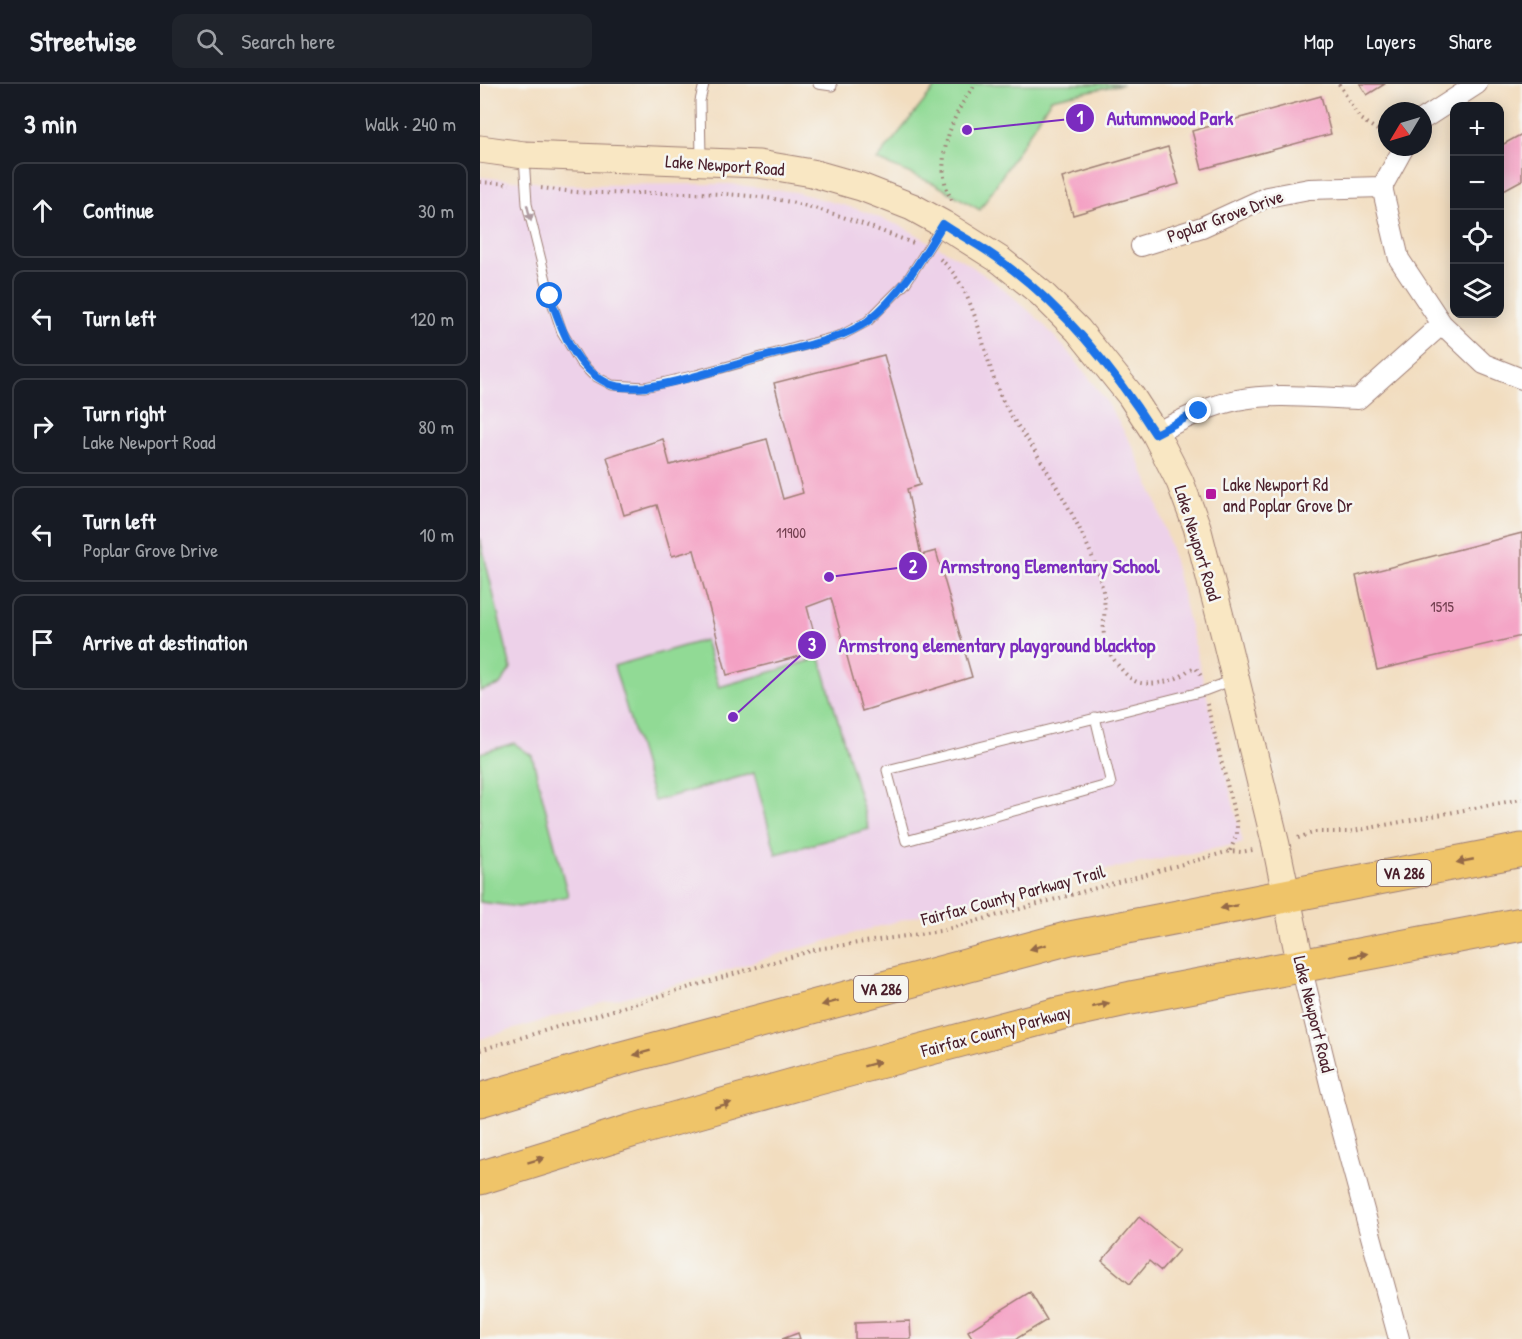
<!DOCTYPE html>
<meta charset="utf-8">
<style>
body{margin:0;font-family:"Patrick Hand",sans-serif;background:#20242c;color:#f1f3f6}
.controls{position:absolute;right:18px;top:18px;display:grid;overflow:hidden;border-radius:12px;box-shadow:0 3px 15px #0003}
.controls button{width:54px;height:54px;display:grid;place-items:center;padding:0;border:0;border-bottom:2px solid #363941;background:#171b24;color:#f1f3f6;font:30px sans-serif}
.compass{position:absolute;left:898px;top:18px;width:54px;height:54px;border-radius:50%;background:#171b24;box-shadow:0 3px 15px #0003;rotate:232deg}
.stop{position:absolute;width:18px;height:18px;margin:-14px;border:4px solid #1a73e8;border-radius:50%;background:#fff}
.stop.end{background:#1a73e8;border-color:#fff;box-shadow:0 2px 6px #0008}
.list{margin:0;padding:0;list-style:none}
h2{display:flex;justify-content:space-between;align-items:center;height:78px;margin:0;padding:0 24px;font-size:26px}
h2 small{font-size:20px;font-weight:400;color:#9ea1a6}
.list li{display:grid;grid-template-columns:39px 1fr auto;gap:18px;align-items:center;box-sizing:border-box;height:96px;margin:0 12px 12px;padding:0 12px;border:2px solid #363941;border-radius:12px}
.list b{display:block;font-size:22px;white-space:nowrap}
.list p{margin:0;font-size:20px;white-space:nowrap;color:#9ea1a6}
.list em{font-size:20px;font-style:normal;color:#9ea1a6}
.icon{flex:none;width:33px;height:33px;fill:none;stroke:currentColor;stroke-width:2;stroke-linecap:round;stroke-linejoin:round}
.map{position:relative;flex:none;width:1042px;height:1255px;overflow:hidden}
header{display:flex;align-items:center;gap:36px;box-sizing:border-box;height:84px;padding:0 30px;background:#171b24;border-bottom:2px solid #363941}
header strong{font-size:28px}
nav{display:flex;gap:33px;margin-inline-start:auto;font-size:21px}
.search{width:420px;height:54px;background:#20242c;display:flex;align-items:center;gap:15px;box-sizing:border-box;padding:0 21px;border-radius:12px;color:#9ea1a6;font-size:22px}
main{display:flex}
aside{flex:1;background:#171b24}
.map>svg:first-child{display:block}
</style>
<header>
<strong>Streetwise</strong>
<div class="search"><svg class="icon" aria-label="search" viewBox="0 0 24 24"><circle cx="10" cy="10" r="6"/><path d="M15 15l6 6"/></svg>Search here</div>
<nav><a>Map</a><a>Layers</a><a>Share</a></nav>
</header>
<main>
<aside>
<h2>3 min<small>Walk · 240 m</small></h2>
<ul class="list">
<li><svg class="icon" aria-label="ahead" viewBox="0 0 24 24"><path d="M12 20V5M6 11l6-6 6 6"/></svg><div><b>Continue</b></div><em>30 m</em></li>
<li><svg class="icon" aria-label="left" viewBox="0 0 24 24"><path d="M17 20v-9H6M10 6l-5 5 5 5"/></svg><div><b>Turn left</b></div><em>120 m</em></li>
<li><svg class="icon" aria-label="right" viewBox="0 0 24 24"><path d="M7 20v-9h11M14 6l5 5-5 5"/></svg><div><b>Turn right</b><p>Lake Newport Road</p></div><em>80 m</em></li>
<li><svg class="icon" aria-label="left" viewBox="0 0 24 24"><path d="M17 20v-9H6M10 6l-5 5 5 5"/></svg><div><b>Turn left</b><p>Poplar Grove Drive</p></div><em>10 m</em></li>
<li><svg class="icon" aria-label="arrive" viewBox="0 0 24 24"><path d="M6 21V4h12l-3 4 3 4H6"/></svg><div><b>Arrive at destination</b></div></li>
</ul>
</aside>
<div class="map">
<svg width="1042" height="1255" viewBox="0 0 1042 1255">
<rect width="100%" height="100%" fill="#f6f6f2"/>
<filter id="ink" filterUnits="userSpaceOnUse"><feTurbulence type="fractalNoise" baseFrequency=".0167" numOctaves="2"/><feDisplacementMap in="SourceGraphic" scale="12" xChannelSelector="R" yChannelSelector="G"/><feConvolveMatrix kernelMatrix="1 2 1 2 8 2 1 2 1" color-interpolation-filters="sRGB"/></filter>
<filter id="wash" filterUnits="userSpaceOnUse"><feTurbulence type="fractalNoise" baseFrequency=".008" numOctaves="4" result="noise"/><feDisplacementMap in="SourceGraphic" scale="24" xChannelSelector="R" yChannelSelector="G"/><feGaussianBlur stdDeviation="1.35" result="paint"/><feColorMatrix in="noise" values="0 0 0 0 0 0 0 0 0 0 0 0 0 0 0 0 0 1.4 0 .05"/><feComposite in="paint" operator="in"/></filter>
<g filter="url(#wash)">
<rect width="100%" height="100%" fill="#f2ddbf"/>
<!-- built -->
<path fill="#edd1e9" d="M0,93L85,101L250,100L315,108L377,125L423,143L487,179L524,205L558,235L593,273L627,318L653,363L676,417L690,461L763,759L620,787L447,829L303,869L228,892L122,919L0,955Z"/>
<!-- green -->
<path fill="#91da95" stroke="#6e7c60" stroke-width="1.5" d="M458,0H643L571,15L500,126L455,100L397,76Z
M0,454L31,584L20,601L0,607Z
M225,556L239,603L340,574L389,745L296,770L274,689L174,717L134,582Z
M34,659L52,672L88,812L39,823L0,818V669Z"/>
<g id="blocks">
<!-- building -->
<path fill="#f4a1c4" d="M880,0H905L887,11Z
M841,12L851,50L722,85L712,47Z
M1042,50V96L1020,108V62Z
M688,63L699,100L593,131L582,94Z
M404,271L440,401L427,405L441,471L456,467L492,593L382,627L351,514L327,523L339,567L247,591L214,466L192,472L177,421L144,431L127,373L183,355L190,381L287,355L303,415L323,409L294,299Z
M1042,449V552L897,586L876,492Z
M659,1133L699,1166L681,1187L669,1177L650,1200L622,1177Z
M550,1208L567,1236L536,1255H493L488,1247Z
M430,1237L431,1255H375V1239Z
M318,1249L320,1255H302Z"/>
</g>
</g>
<g filter="url(#ink)">
<use href="#blocks" fill-opacity="0" stroke="#9e7e75" stroke-width="1.5"/>
<g fill="none" stroke-linecap="round" stroke-linejoin="round">
<defs>
<path id="lane" d="M338,0L352,2
M44,72L47,120L70,212L82,248L100,278L113,291L132,301L165,303L216,291L362,251L388,237L425,200L462,142
M221,75L220,17L224,0
M615,633L631,700L426,757L407,686L724,607L753,596"/>
<path id="street" d="M943,35L997,0
M902,103L919,175L962,240
M661,162L722,143L787,113L829,105L902,103L924,63
M675,349C702,336 728,322 757,316C796,308 838,314 878,315L962,240L1004,280L1042,295
M821,882L855,1020L919,1255"/>
<path id="secondary" d="M0,65L44,71L279,80L332,89L381,103L432,123L463,140L520,176L561,209L598,246L651,312L675,349L700,398L717,443L746,556L796,761L821,882"/>
<path id="highway" d="M0,1016L131,977L590,854L1042,766
M0,1094L151,1047L335,995L578,930L651,914L1042,840"/>
</defs>
<!-- lane casing -->
<use href="#lane" stroke="#9e7e75" stroke-width="11"/>
<!-- street casing -->
<use href="#street" stroke="#9e7e75" stroke-width="22"/>
<!-- secondary casing -->
<use href="#secondary" stroke="#9e7e75" stroke-width="29"/>
<!-- highway casing -->
<use href="#highway" stroke="#9e7e75" stroke-width="35"/>
<!-- path -->
<path stroke="#9e7e75" stroke-width="4" stroke-dasharray="1.5 4.5" stroke-linecap="butt" d="M859,0L880,35L907,52
M0,98L30,100
M61,104C79,106 98,109 116,109C175,110 235,106 294,115C343,123 387,142 433,159
M472,116C451,82 472,28 496,0
M460,175C495,204 502,265 518,306C526,327 541,346 553,364C577,402 614,463 623,507C629,537 614,550 637,580C643,587 648,594 657,598C669,602 690,598 701,592C707,588 709,584 716,584L721,592
M727,620L757,740V750L750,767
M818,754L835,748H868L1042,715
M0,966L337,865L460,847L750,767L761,768L773,766"/>
<!-- lane -->
<use href="#lane" stroke="#fff" stroke-width="9"/>
<!-- street -->
<use href="#street" stroke="#fff" stroke-width="20"/>
<!-- secondary -->
<use href="#secondary" stroke="#f9e7c3" stroke-width="27"/>
<!-- highway -->
<use href="#highway" stroke="#efc469" stroke-width="33"/>
</g>
<!-- one-way arrows -->
<defs><path id="oneway-solid" d="M-6-.8H1V-3.2L6.5 0L1 3.2V.8H-6Z" transform="scale(1.5)"/></defs>
<use fill="#ae9aa0" href="#oneway-solid" transform="translate(49 129) rotate(76)"/>
<g fill="#946947">
<use href="#oneway-solid" transform="translate(985 777) rotate(169)"/>
<use href="#oneway-solid" transform="translate(749 823) rotate(169)"/>
<use href="#oneway-solid" transform="translate(558 863) rotate(165)"/>
<use href="#oneway-solid" transform="translate(879 871) rotate(-11)"/>
<use href="#oneway-solid" transform="translate(350 919) rotate(165)"/>
<use href="#oneway-solid" transform="translate(621 921) rotate(-13)"/>
<use href="#oneway-solid" transform="translate(162 969) rotate(165)"/>
<use href="#oneway-solid" transform="translate(392 980) rotate(-15)"/>
<use href="#oneway-solid" transform="translate(243 1021) rotate(-16)"/>
<use href="#oneway-solid" transform="translate(56 1076) rotate(-17)"/>
</g>
</g>
<g fill="none" stroke-linecap="round" stroke-linejoin="round" filter="url(#ink)">
<!-- route -->
<path stroke="#1a73e8" stroke-width="8" d="M70,212C82,247 94,283 129,300C138,304 156,304 166,303C199,299 239,285 272,276C305,266 361,257 388,237C421,211 442,174 463,140C482,153 503,163 521,177C584,223 633,284 675,350L719,327"/>
</g>
<!-- markers -->
<rect fill="#b5179e" stroke="#f6f6f2" stroke-width="2" x="725" y="404" width="12" height="12" rx="3"/>
<g text-anchor="middle" dominant-baseline="central" stroke-width="5" stroke-linejoin="round" paint-order="stroke">
<!-- number labels -->
<g font-size="15" fill="#744051">
<text x="311" y="448">11900</text>
<text x="962" y="522">1515</text>
</g>
<!-- shield labels -->
<g fill="#f6f6f2" stroke="#7e6067" stroke-width="1.5">
<rect x="897" y="776" width="54" height="26" rx="4.5"/>
<rect x="374" y="892" width="54" height="26" rx="4.5"/>
</g>
<g font-size="16" font-weight="bold" fill="#4a1f2b">
<text x="924" y="789">VA 286</text>
<text x="401" y="905">VA 286</text>
</g>
<!-- street labels -->
<g font-size="18" fill="#4a1f2b" stroke="#f6f6f2">
<text transform="translate(245 81) rotate(4)">Lake Newport Road</text>
<text transform="translate(745 132) rotate(-20)">Poplar Grove Drive</text>
<text transform="translate(718 459) rotate(73)">Lake Newport Road</text>
<text transform="translate(533 811) rotate(-15)">Fairfax County Parkway Trail</text>
<text transform="translate(834 930) rotate(76)">Lake Newport Road</text>
<text transform="translate(516 947) rotate(-15)">Fairfax County Parkway</text>
</g>
<!-- poi labels -->
<g font-size="18" fill="#4a1f2b" stroke="#f6f6f2" text-anchor="start">
<text x="743" y="400">Lake Newport Rd<tspan x="743" dy="21">and Poplar Grove Dr</tspan></text>
</g>
</g>
<!-- callouts -->
<path fill="none" stroke="#7b2cbf" stroke-width="2" d="M487 46L600 34M349 493L433 482M253 633L332 561"/>
<g fill="#7b2cbf" stroke="#f6f6f2" stroke-width="2">
<circle cx="487" cy="46" r="6"/>
<circle cx="349" cy="493" r="6"/>
<circle cx="253" cy="633" r="6"/>
<circle cx="600" cy="34" r="15"/>
<circle cx="433" cy="482" r="15"/>
<circle cx="332" cy="561" r="15"/>
</g>
<g font-size="18" text-anchor="middle" font-weight="bold" fill="#fff">
<text x="600" y="40">1</text>
<text x="433" y="489">2</text>
<text x="332" y="567">3</text>
</g>
<g font-size="20" text-anchor="middle" font-weight="bold" fill="#7b2cbf" stroke="#f6f6f2" stroke-width="5" stroke-linejoin="round" paint-order="stroke">
<text x="690" y="41">Autumnwood Park</text>
<text x="570" y="489">Armstrong Elementary School</text>
<text x="517" y="568">Armstrong elementary playground blacktop</text>
</g>
</svg>
<div class="controls">
<button>+</button>
<button>−</button>
<button><svg class="icon" aria-label="locate" viewBox="0 0 24 24"><circle cx="12" cy="12" r="6"/><path d="M12 2v4M12 18v4M2 12h4M18 12h4"/></svg></button>
<button><svg class="icon" aria-label="layers" viewBox="0 0 24 24"><path d="M12 4l9 5-9 5-9-5zM3 14l9 5 9-5"/></svg></button>
</div>
<svg class="compass" viewBox="-18 -18 36 36"><path d="M0-13l5 13h-10z" fill="#e53935"/><path d="M0 13l5-13h-10z" fill="#9ea1a6"/></svg>
<div class="stop" style="left:70px;top:212px"></div>
<div class="stop end" style="left:719px;top:327px"></div>
</div>
</main>
